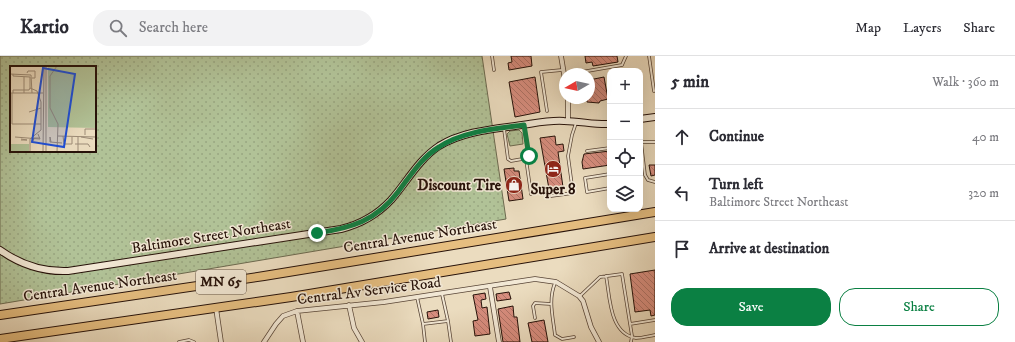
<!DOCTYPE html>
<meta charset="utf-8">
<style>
body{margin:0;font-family:"IM FELL DW Pica",serif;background:#f2f2f3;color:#2b2b33}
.controls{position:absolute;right:12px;top:12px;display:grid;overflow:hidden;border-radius:8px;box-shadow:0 4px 16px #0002}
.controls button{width:36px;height:36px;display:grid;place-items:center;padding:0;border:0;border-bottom:1px solid #e1e1e2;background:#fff;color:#2b2b33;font:20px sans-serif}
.compass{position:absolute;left:559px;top:12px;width:36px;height:36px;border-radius:50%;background:#fff;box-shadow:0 4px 16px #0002;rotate:261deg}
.stop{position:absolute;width:12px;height:12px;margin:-9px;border:3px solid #0b8043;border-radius:50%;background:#fff}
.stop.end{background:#0b8043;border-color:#fff;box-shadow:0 1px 4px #0008}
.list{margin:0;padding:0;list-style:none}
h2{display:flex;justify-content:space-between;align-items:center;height:52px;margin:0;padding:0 16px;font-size:17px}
h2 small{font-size:13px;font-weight:400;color:#7c7c81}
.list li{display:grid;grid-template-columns:26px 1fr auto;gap:12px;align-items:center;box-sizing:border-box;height:56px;padding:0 16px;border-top:1px solid #e1e1e2}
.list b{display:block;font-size:15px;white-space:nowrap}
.list p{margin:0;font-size:13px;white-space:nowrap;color:#7c7c81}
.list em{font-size:13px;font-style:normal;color:#7c7c81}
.actions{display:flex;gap:8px;padding:12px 16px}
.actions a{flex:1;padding:9px 0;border:1px solid #0b8043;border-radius:16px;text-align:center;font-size:14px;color:#0b8043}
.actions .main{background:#0b8043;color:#fff}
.icon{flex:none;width:22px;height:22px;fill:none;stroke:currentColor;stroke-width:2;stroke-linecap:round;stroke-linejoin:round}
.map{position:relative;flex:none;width:655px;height:286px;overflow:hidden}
header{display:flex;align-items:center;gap:24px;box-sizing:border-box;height:56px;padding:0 20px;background:#fff;border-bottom:1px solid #e1e1e2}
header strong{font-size:19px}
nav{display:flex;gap:22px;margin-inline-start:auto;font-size:14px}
.search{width:280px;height:36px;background:#f2f2f3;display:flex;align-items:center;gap:10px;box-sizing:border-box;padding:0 14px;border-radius:16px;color:#7c7c81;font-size:15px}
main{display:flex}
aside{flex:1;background:#fff}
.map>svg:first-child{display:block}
</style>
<header>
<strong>Kartio</strong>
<div class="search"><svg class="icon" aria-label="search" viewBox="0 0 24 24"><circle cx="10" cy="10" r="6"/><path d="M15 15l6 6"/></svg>Search here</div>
<nav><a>Map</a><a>Layers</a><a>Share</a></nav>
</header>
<main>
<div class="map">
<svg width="655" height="286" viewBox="0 0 655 286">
<defs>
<pattern id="grass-dots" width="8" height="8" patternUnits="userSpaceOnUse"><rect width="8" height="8" fill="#b1c297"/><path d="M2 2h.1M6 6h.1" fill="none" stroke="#98a681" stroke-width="1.8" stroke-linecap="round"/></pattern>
<pattern id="building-back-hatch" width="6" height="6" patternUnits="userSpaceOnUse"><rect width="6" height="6" fill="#d78d7e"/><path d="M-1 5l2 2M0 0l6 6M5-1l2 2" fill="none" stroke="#ae7265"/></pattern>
</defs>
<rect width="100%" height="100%" fill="#ebdcbf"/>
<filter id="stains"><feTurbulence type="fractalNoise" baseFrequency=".005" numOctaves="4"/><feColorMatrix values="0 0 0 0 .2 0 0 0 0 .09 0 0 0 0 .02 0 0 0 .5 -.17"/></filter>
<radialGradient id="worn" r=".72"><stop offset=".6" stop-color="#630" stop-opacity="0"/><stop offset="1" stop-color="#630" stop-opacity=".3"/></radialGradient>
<!-- grass -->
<path fill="url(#grass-dots)" stroke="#6c6a50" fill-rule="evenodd" d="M0,0H482L506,163L0,248ZM11,11H95V95H11Z
M519,74L522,77L523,88L510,90L507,78L510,75Z"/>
<!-- building -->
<path fill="url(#building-back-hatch)" stroke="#261109" d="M511,0H531L532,10L509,14L508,7L512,6Z
M585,0H617L618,6L593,10L592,6L586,7Z
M535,21L540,56L515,61L509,26Z
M604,21L608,43L600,45L599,47L587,46V42H589V24Z
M555,80L556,89L563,88L564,95L558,96L563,131L549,133L540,82Z
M610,95V109L583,113L582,106L584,98Z
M649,109H655V119L651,120Z
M514,112V115H519L523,143L509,145L504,113Z
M655,214V259L651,260L650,254L635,256L630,218Z
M509,236L511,243L497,245L496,238Z
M485,237L486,243L481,244L482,252L487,251L490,278L475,280L473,265L478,264L473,239Z
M513,250L514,261H517L520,286H503L498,253Z
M438,254L439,261L428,263L427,256Z
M544,264L548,286H532L528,267Z"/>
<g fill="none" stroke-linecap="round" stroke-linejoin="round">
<defs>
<path id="lane" d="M492,0L494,14
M649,0L654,35
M570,18L622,9L626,0
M547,55L541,16L562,14
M504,73L508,103L511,105L528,102L529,100L524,70
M655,86H641L645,119L648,124L655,126
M587,95L610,92
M526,103L531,138
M610,118L585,122L587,136L610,132
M551,140L573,137L568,100L572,79L576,67
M606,220C610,240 609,278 636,282C642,282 649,280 655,279
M555,227C548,244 553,261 555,279L562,283L574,281
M580,240L600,221L622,218L632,280L631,286
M417,241L423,268L448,265L442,238
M535,262L533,250L535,247L551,248
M448,265L451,286
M423,268L425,286
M630,268L655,264
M179,286L189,284L194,286"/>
<path id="street" d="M561,0L565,24
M568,42V65
M490,231L499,286
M349,249L354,272L362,286
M216,252L221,286
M297,255L303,286
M264,286L276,268L283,260L297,255L384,246L535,223L556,226L579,240L583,245L591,271L599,286"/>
<path id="secondary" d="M640,63L655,61
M0,194C21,209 42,216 68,215L341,173C361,168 377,159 391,144C407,126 418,104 439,90C463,75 494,73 522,69C536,67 550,64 564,65C580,65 595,69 610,68"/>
<path id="highway" d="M0,259L264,220L655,156
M0,283L291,241L655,181"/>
</defs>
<!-- lane casing -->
<use href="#lane" stroke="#574436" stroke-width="3.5"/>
<!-- street casing -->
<use href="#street" stroke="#574436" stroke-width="5.5"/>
<!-- secondary casing -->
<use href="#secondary" stroke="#261109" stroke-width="8"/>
<!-- highway casing -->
<use href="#highway" stroke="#261109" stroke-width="10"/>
<!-- lane -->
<use href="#lane" stroke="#f2e8d5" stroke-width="2"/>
<!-- street -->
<use href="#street" stroke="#f2e8d5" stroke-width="4"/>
<!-- secondary -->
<use href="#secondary" stroke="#f2e8d5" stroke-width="6"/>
<!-- highway -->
<use href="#highway" stroke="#e6be80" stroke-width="8"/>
</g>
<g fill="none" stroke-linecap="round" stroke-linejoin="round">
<!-- route -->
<path stroke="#0b8043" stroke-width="5" d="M317,177C351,172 376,165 398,136C411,119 421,102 439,91C463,75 495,73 524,69L529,100"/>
</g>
<!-- icons -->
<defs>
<symbol id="hotel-disc" viewBox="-11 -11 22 22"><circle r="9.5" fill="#8f2418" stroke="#f2e8d5"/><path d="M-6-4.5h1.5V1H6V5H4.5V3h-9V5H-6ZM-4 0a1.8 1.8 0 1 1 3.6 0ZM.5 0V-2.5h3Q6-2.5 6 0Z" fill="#fff"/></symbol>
<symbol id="shop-disc" viewBox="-11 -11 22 22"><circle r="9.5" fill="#8f2418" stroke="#f2e8d5"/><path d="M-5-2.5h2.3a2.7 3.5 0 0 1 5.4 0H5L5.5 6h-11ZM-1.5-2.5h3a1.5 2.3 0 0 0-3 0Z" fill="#fff"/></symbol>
</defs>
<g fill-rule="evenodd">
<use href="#hotel-disc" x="543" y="103" width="20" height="20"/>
<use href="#shop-disc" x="504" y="119" width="20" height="20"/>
</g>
<g text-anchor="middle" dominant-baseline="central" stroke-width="3" stroke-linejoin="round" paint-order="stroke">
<!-- shield labels -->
<rect fill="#f2e8d5" stroke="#635246" stroke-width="1" x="196" y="214" width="50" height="24" rx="3"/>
<g font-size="14" font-weight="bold" fill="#261109">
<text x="221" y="226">MN 65</text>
</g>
<!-- poi labels -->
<g font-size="15" font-weight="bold" fill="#261109" stroke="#f2e8d5" text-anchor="end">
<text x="501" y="129">Discount Tire</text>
<text x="553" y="133" text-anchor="middle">Super 8</text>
</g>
<!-- street labels -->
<g font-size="15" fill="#261109" stroke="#f2e8d5">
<text transform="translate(211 180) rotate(-9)">Baltimore Street Northeast</text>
<text transform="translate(420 180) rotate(-9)">Central Avenue Northeast</text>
<text transform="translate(100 230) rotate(-8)">Central Avenue Northeast</text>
<text transform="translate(369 235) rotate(-7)">Central Av Service Road</text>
</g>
</g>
<!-- overview -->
<g transform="translate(10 10)">
<rect width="86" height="86" fill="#ebdcbf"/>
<path d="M38,0H86V62L38,61Z" fill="#b1c297"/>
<path d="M0,78H19V86H0Z" fill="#b1c297"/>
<path fill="none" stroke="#9c8b76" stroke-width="1" d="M47,0L40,10V42L48,58L47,86M17,7L18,5H25V12H22M0,8L21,9L22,27M0,27H33M2,27V58H31M3,27V24H19L20,22V11L3,10V8M14,27V11M19,46L31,42M75,69V63H86M48,70L86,71M53,70L54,78H62V71M5,71L30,73L28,68M68,71V86M71,71L83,73M24,73L22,76L24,72H30M11,74H17L11,73M41,76L40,71V76L52,77M65,78H78L80,81M20,86V73L31,64V36L27,25L20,22M33,86L34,0M36,86V0"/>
<path fill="#1d4ed8" fill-opacity="0.15" stroke="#1d4ed8" stroke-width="2" d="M33,2L65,8L54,81L22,76Z"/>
<rect width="86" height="86" fill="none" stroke="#261109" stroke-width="2"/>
</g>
<rect width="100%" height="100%" filter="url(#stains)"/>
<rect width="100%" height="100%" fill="url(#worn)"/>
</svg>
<div class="controls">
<button>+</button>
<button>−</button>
<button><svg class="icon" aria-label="locate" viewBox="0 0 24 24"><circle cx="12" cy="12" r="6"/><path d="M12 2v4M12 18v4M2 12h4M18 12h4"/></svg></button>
<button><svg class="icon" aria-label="layers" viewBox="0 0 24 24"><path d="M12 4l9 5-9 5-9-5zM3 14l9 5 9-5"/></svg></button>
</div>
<svg class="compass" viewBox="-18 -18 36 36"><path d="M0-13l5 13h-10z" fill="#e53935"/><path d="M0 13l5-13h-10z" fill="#7c7c81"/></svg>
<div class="stop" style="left:529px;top:100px"></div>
<div class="stop end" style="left:317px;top:177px"></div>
</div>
<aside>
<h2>5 min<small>Walk · 360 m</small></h2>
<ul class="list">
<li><svg class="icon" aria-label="ahead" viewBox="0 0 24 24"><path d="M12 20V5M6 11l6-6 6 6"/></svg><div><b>Continue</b></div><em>40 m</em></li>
<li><svg class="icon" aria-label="left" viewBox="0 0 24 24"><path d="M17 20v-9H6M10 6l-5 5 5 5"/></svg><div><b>Turn left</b><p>Baltimore Street Northeast</p></div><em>320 m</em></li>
<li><svg class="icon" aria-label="arrive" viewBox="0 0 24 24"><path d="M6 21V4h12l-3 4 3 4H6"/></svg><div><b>Arrive at destination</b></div></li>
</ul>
<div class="actions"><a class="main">Save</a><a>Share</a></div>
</aside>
</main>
